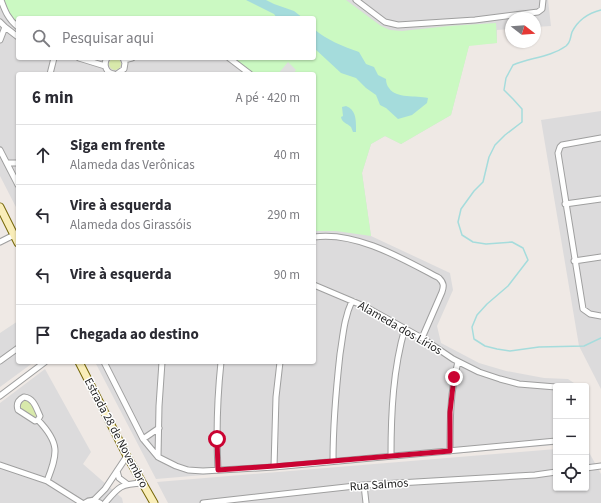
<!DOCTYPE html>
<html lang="pt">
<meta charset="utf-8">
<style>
body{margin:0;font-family:"Source Sans 3",sans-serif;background:#f2f2f3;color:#2b2b33}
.controls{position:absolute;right:12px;bottom:12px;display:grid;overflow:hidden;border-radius:4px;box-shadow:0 1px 3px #0004}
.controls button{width:36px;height:36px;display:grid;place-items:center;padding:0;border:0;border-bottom:1px solid #e1e1e2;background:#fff;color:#2b2b33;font:20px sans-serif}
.compass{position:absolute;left:505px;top:12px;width:36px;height:36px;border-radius:50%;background:#fff;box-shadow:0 1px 3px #0004;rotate:107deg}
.stop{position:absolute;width:12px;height:12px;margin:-9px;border:3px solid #ca0332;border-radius:50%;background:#fff}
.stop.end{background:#ca0332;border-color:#fff;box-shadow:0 1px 4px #0008}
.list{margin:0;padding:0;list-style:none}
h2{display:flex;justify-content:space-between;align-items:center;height:52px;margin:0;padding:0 16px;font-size:17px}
h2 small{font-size:13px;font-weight:400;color:#7c7c81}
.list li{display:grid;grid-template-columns:26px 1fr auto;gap:12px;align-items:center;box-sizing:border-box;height:60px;padding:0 16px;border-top:1px solid #e1e1e2}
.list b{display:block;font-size:15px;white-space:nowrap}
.list p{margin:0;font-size:13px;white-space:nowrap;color:#7c7c81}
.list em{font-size:13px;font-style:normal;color:#7c7c81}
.icon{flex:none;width:22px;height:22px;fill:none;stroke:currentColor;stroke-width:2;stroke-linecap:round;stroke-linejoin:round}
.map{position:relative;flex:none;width:601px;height:503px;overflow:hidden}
.search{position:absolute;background:#fff;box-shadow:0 1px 3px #0004;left:16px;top:16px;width:300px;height:44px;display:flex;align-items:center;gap:10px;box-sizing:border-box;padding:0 14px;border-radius:4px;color:#7c7c81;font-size:15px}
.panel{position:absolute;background:#fff;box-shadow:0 1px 3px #0004;left:16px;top:72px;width:300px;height:292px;border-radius:4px}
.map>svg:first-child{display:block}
</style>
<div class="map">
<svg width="601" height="503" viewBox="0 0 601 503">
<rect width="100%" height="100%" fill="#efe9e5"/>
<!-- residential -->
<path fill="#dcdbdc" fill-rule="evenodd" d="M0,0H548L551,26L535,27V18H511V29L497,30V43L469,45L451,115L401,144L385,136L371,144L362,173L371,236L450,273L453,290L437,326L441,343L479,363L506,371L544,378L568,379L577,385V386H556V445L156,479L95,362H314V74H18V211L0,176ZM18,18H314V58H18Z
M601,111V389L579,346L541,120Z
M18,321V362H34L0,387V333Z
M45,369L91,452L83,464L122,498L123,503H0V403Z
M586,447L601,474V503H168L157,482L556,449V488H586Z"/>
<!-- grass -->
<path fill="#d8e9ab" d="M109 64a6 6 0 1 1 12 0a6 6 0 1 1-12 0Z
M26,400L30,402L37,415L35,418L21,409V403Z"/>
<!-- park -->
<path fill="#cbf9c2" d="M4,0H346L381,26L390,30L402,31L449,26L496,23L497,43L469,46L451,115L401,144L385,136L371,144L362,173L371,236L336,231H314V74H251L234,58H314V18H18V23L8,14Z"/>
<!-- parking -->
<path fill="#dedede" d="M288,62L296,70L293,74H278Z"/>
<!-- water -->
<path fill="#a5dcdc" d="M246,0H266L274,4L294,11L303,18H277L274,14Z
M314,29C327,40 342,46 359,52L366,64L374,67L378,75L386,79C386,82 387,86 389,88C396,99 416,95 428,98L427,103L412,115L398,119L386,108L380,105L376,95L366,88L356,78L341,73L314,48Z
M346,106C357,110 356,122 356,132H353L351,127C347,123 342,123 341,117L343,116L342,107Z"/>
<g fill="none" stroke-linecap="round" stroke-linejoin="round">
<!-- stream -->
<path stroke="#a5dcdc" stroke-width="1.5" d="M601,10C589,13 578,20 572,32C570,38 571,42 566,46C551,57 529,58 513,65L506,78L504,90L513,99L522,109V122L505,135L495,145L489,157L483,182L474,191L461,209L458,222L462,235L473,242L486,244L512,242L523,248L528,260L508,286L487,304L477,315L472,327L474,339L485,346L497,349L510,351L539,347L584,346L601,338"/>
<defs>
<path id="street" d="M1,0C5,11 8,19 18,27
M356,0L385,22L398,25L475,20L538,12L542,9L543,0
M0,22L5,27L18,37
M0,40L5,27
M79,58L105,66
M107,58C103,65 106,73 114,74
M229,58L250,74
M124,60L132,58
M50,74L54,58
M117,74L124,69L125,63L123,58
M601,138L562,145L560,147L558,153L583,309L590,314L601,316
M0,150L18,185
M7,163H18
M565,204L601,199
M314,237C356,231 403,259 439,278C444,283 444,286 442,292L422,338
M0,242L14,235
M574,261L601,257
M314,285L366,307L422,338L453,359L479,372L500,379L519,384L556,387
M0,361L18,348
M104,362L143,439L158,457L176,466L188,470L203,471L274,467L556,441
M0,396L45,362
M24,397C34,398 36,408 40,416L38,420L35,421L18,410C16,404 18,400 24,397Z
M38,420C60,443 58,453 47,481
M143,439L159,428
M450,451C450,421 450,391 458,362
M391,456C391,413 393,369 405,328
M158,457L159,406L162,362
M333,461C333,426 336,390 340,354C343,336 344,318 352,301
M0,465L47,481L82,503
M274,467L276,397L280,362
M586,468L601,466
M218,470C216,432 217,400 221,362
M117,471L119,478L127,484
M364,485L366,503
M94,500L105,489L127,456
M85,503C90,499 95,500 100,503
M105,503C119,486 121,484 143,483
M203,503L364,485L535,475L556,472"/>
<path id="secondary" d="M0,207L18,243
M79,362L127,456L154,503"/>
</defs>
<!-- street casing -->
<use href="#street" stroke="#9f9f9f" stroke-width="7"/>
<!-- secondary casing -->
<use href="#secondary" stroke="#756606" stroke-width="9"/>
<!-- street -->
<use href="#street" stroke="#fff" stroke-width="5"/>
<!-- secondary -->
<use href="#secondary" stroke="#f9edb9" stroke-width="7"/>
</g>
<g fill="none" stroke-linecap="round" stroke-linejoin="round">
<!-- route -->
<path stroke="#ca0332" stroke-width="5" d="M217,439L218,470L274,466L450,451V412L454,377"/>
</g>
<g text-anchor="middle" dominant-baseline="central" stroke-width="3" stroke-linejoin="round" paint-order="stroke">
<!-- street labels -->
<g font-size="12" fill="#1e1e1e" stroke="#fff">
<text transform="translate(400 328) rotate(30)">Alameda dos Lírios</text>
<text transform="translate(116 433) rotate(62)">Estrada 28 de Novembro</text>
<text transform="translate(379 485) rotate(-4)">Rua Salmos</text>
</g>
</g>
</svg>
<div class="controls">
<button>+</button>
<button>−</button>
<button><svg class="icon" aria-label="locate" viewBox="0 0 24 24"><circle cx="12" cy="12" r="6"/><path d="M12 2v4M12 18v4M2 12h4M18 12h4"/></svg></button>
</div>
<svg class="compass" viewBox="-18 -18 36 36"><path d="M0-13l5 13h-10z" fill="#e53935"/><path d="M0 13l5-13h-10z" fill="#7c7c81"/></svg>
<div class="stop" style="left:217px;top:439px"></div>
<div class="stop end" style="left:454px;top:377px"></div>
<div class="search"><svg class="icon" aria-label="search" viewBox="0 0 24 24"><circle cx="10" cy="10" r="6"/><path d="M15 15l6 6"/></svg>Pesquisar aqui</div>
<section class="panel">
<h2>6 min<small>A pé · 420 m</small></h2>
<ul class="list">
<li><svg class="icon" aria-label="ahead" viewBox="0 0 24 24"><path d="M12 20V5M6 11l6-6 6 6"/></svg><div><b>Siga em frente</b><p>Alameda das Verônicas</p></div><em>40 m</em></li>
<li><svg class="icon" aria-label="left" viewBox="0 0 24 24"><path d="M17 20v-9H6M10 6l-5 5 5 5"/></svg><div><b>Vire à esquerda</b><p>Alameda dos Girassóis</p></div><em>290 m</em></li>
<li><svg class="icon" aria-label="left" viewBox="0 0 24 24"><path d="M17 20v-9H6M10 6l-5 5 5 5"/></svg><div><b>Vire à esquerda</b></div><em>90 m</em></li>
<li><svg class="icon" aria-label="arrive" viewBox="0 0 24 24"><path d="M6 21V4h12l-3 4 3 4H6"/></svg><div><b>Chegada ao destino</b></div></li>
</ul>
</section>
</div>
